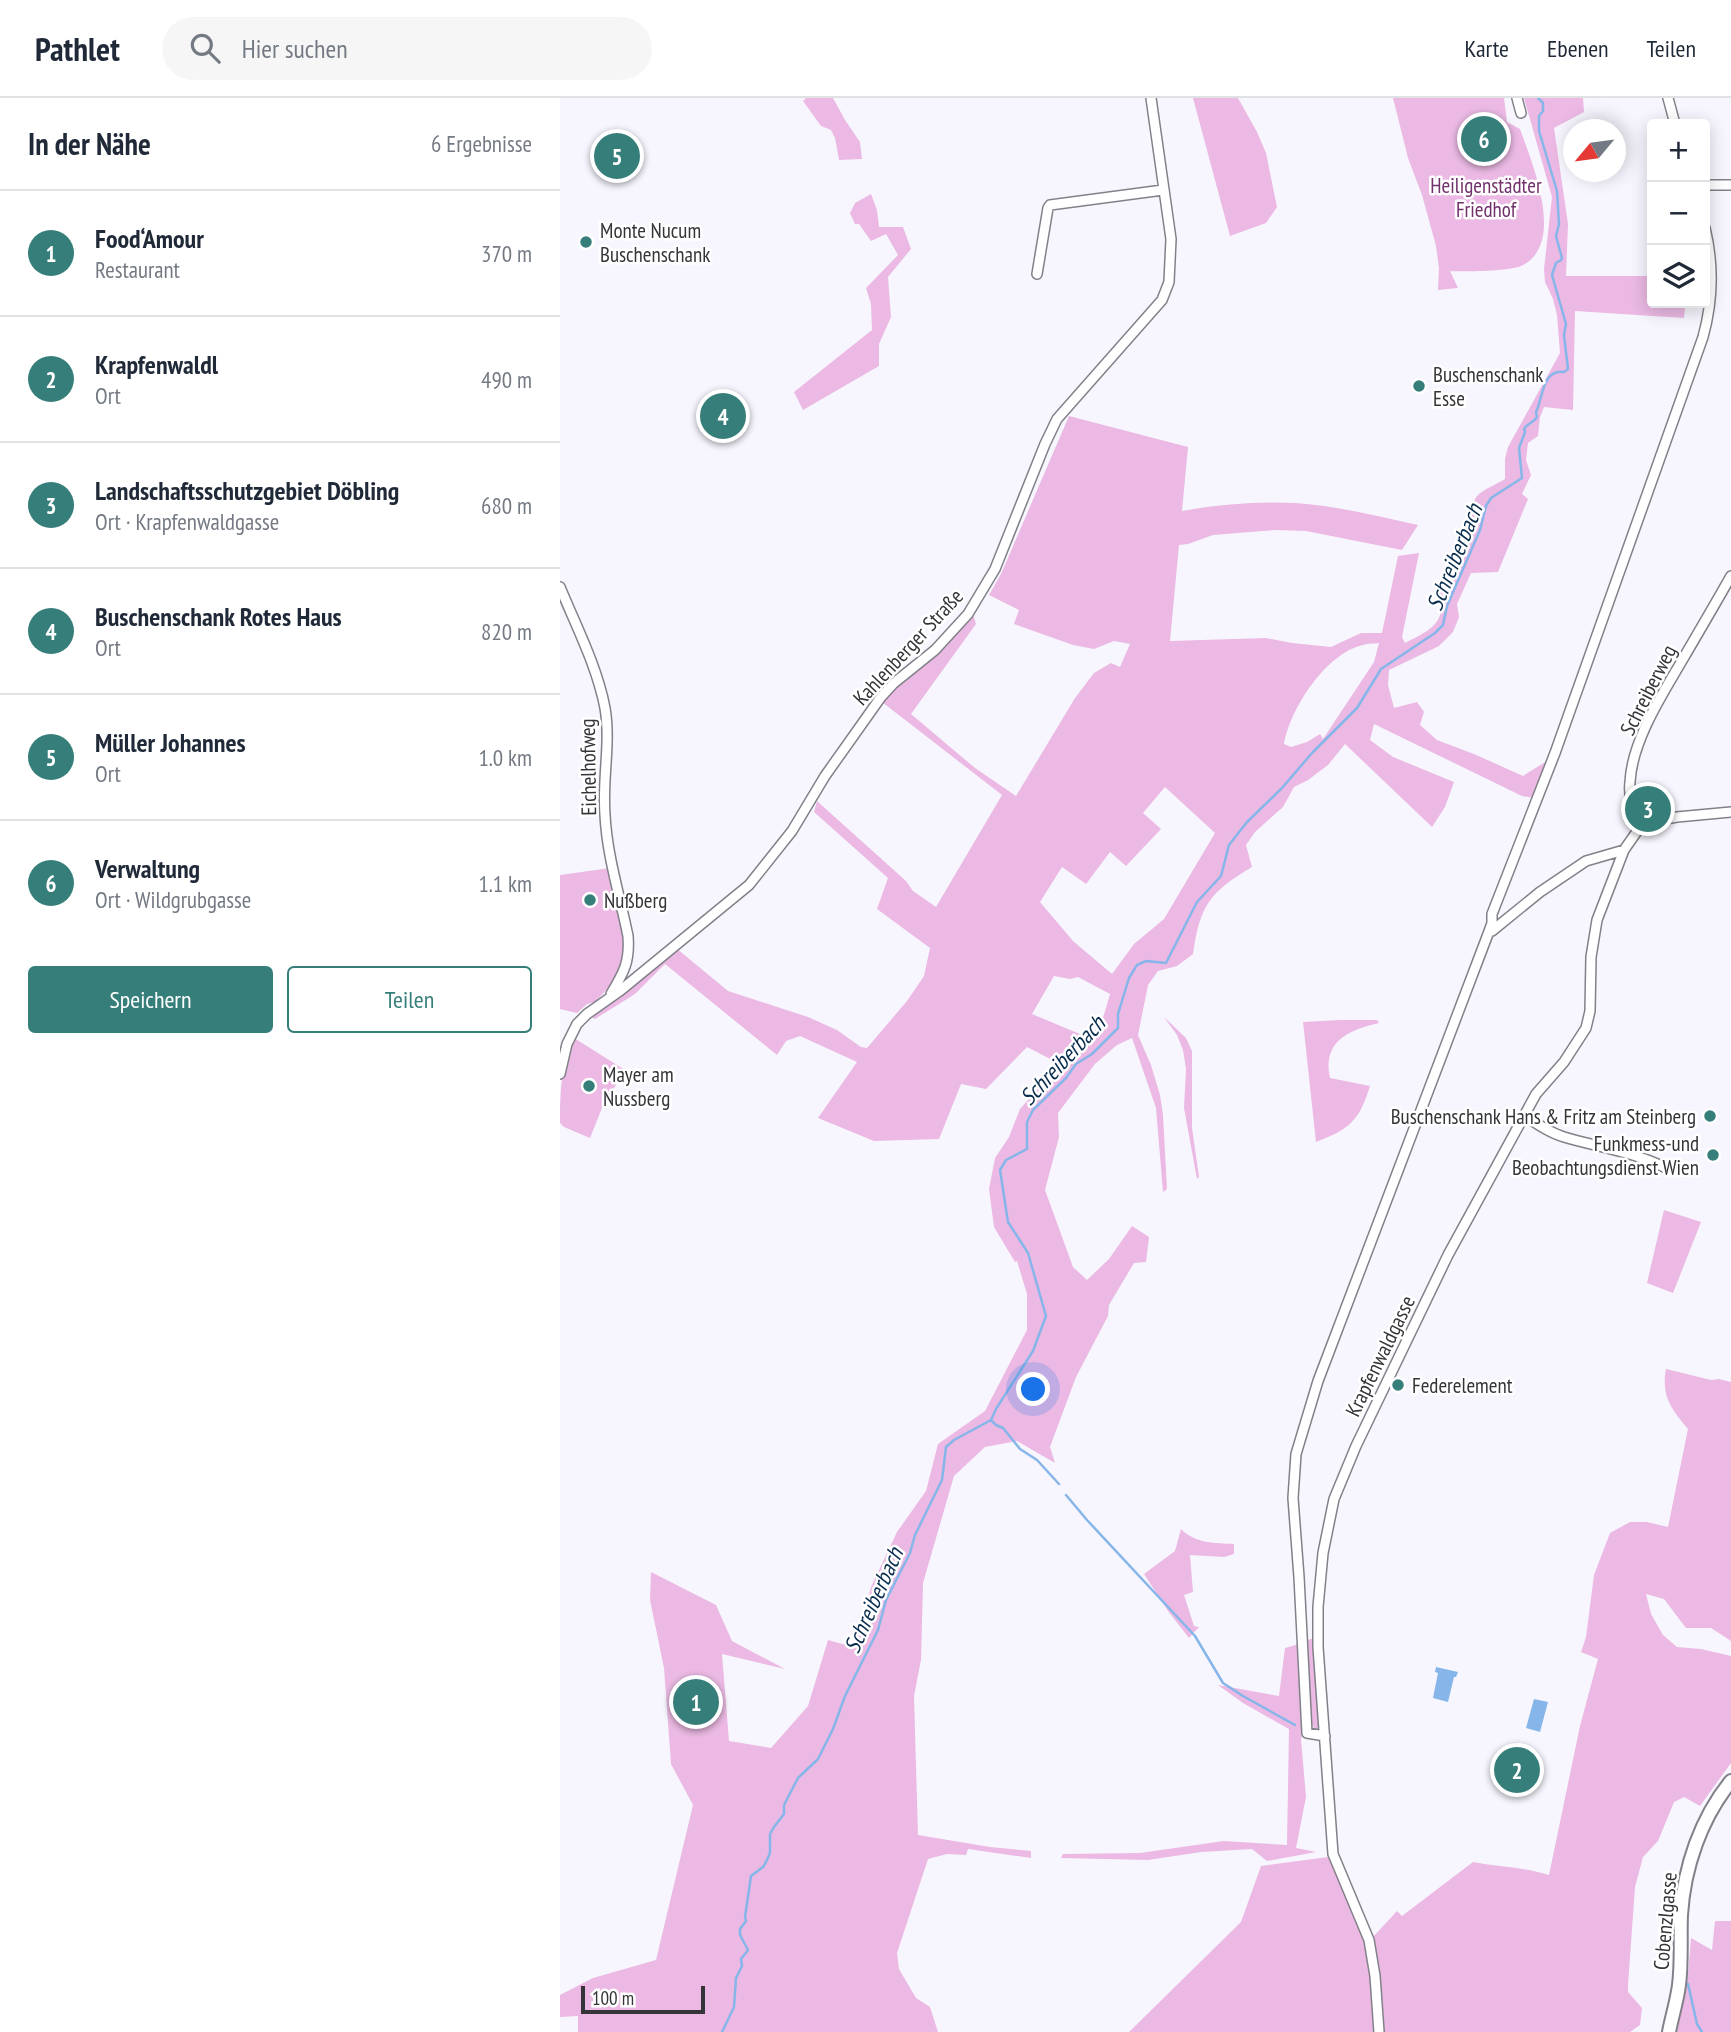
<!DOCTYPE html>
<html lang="de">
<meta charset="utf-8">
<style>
body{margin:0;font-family:"PT Sans Narrow",sans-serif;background:#f6f6f7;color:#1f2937}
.controls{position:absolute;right:21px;top:21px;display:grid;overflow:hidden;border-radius:7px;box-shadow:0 4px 18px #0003}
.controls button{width:63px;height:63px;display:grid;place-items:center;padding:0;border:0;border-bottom:2px solid #e0e1e3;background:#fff;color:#1f2937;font:35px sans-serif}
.compass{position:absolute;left:1003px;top:21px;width:63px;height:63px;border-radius:50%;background:#fff;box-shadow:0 4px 18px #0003;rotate:241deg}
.scale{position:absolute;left:21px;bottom:18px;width:124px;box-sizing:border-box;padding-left:7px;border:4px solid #353438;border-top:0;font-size:19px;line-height:24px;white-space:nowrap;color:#353438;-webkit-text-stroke:5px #fff;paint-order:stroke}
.you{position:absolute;left:474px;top:1292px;width:24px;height:24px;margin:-18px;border:5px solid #fff;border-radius:50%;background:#1a73e8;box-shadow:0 0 0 10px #1a73e833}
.badge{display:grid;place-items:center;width:46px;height:46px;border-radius:50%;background:#367e7a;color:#fff;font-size:23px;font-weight:700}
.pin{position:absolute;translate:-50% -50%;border:4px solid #fff;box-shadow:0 2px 7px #0006}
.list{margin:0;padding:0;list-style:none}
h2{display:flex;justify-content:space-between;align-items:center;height:91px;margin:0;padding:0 28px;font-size:30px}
h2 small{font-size:23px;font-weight:400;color:#747a83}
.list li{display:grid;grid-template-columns:46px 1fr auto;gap:21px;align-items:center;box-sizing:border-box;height:126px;padding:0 28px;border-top:2px solid #e0e1e3}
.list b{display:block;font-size:26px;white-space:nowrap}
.list p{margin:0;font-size:23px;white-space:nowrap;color:#747a83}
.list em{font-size:23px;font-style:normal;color:#747a83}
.actions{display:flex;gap:14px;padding:21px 28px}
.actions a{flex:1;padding:16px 0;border:2px solid #367e7a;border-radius:7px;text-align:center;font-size:24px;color:#367e7a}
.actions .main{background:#367e7a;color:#fff}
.icon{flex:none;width:38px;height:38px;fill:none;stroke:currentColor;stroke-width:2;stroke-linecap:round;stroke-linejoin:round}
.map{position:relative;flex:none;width:1171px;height:1934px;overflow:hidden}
header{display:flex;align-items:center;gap:42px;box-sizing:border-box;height:98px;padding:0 35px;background:#fff;border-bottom:2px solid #e0e1e3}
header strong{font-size:33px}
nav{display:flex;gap:38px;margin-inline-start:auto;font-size:24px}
.search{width:490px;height:63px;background:#f6f6f7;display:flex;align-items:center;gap:18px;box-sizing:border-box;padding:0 24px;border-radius:38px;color:#747a83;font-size:26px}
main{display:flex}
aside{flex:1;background:#fff}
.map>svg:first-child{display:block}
</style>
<header>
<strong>Pathlet</strong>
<div class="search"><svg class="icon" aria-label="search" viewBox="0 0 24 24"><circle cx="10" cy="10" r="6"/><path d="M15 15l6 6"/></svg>Hier suchen</div>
<nav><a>Karte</a><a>Ebenen</a><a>Teilen</a></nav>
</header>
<main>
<aside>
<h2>In der Nähe<small>6 Ergebnisse</small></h2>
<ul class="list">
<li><span class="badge">1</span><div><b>Food‘Amour</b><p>Restaurant</p></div><em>370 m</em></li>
<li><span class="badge">2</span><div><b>Krapfenwaldl</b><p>Ort</p></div><em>490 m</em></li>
<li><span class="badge">3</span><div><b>Landschaftsschutzgebiet Döbling</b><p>Ort · Krapfenwaldgasse</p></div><em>680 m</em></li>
<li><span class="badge">4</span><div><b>Buschenschank Rotes Haus</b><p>Ort</p></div><em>820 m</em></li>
<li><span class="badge">5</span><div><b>Müller Johannes</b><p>Ort</p></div><em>1.0 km</em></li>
<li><span class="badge">6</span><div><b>Verwaltung</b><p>Ort · Wildgrubgasse</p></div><em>1.1 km</em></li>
</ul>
<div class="actions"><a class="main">Speichern</a><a>Teilen</a></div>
</aside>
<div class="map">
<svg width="1171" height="1934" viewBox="0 0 1171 1934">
<rect width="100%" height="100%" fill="#f7f6fe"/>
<!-- green -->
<path fill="#ebb9e3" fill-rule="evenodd" d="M246,0H273L285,22L300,44L302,61L279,62L275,40L271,32L261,28L243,3Z
M633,0H678L697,34L706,55L717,109L706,125L670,138Z
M833,0H944L947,24L960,31C972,65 1007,147 961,168C950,173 903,174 890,173L898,190L878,192L879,170L876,148L862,97L848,60Z
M964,0H1023L1024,14L994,30L1008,126L1006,178H1092V205H1140V208L1125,209L1124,220L1015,213L1013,312L984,309L980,319L978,338L968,345L966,362L971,377L962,396L968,401L938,474L911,475L897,506L899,519L893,534L879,548L829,572L828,587L834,610L857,604L864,614L860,627L877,642L914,656L963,678L990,661L974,700L962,698L814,626L810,642L833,659L894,684L885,709L872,729L785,646L768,667L748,682L734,689L723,709L695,734L686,747L692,769C650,794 640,807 633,856L617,868L598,873L588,887L578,937L591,967L600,997L603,1017L607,1091L603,1094L596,1010L572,940L557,947L535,966L498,1015L499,1039L485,1092L513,1169L527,1182L549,1161L572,1128L589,1139L586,1164L574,1165L549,1207L548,1218L516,1279L490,1349L495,1365L457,1343L425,1349L394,1378L363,1485L361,1562L354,1598L358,1737L430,1749L471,1753V1760L408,1751L406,1757L387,1756L368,1761L337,1855L339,1871L356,1900L370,1909L378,1934H18V1918L0,1919V1897L33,1880L96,1862L133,1707L111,1666L104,1570L90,1502L91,1474L156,1507L172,1543L225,1571L162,1556L169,1643L211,1650L248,1608L268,1542L290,1548L298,1540L311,1489L337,1434L366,1393L378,1346L425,1313L467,1232V1196L457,1163L455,1164L434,1129L429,1091L435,1060L449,1039L460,1011L500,966L467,949L426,991L401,986L379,1041L314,1043L258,1020L297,964L240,938L226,943L217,957L105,866L75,896L35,921L30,918L116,850L168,893L248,919L277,932L301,949L307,950L347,903L364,878L370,850L317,811L328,780L254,714L257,703L346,783L353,793L376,809L442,697L322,604L334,591L380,553L413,516L416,526L351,616L415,670L456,698L515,600L534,575L551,565L560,569L570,546L554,543L534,551L513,547L454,526L459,512L429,497L441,476L509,318L628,349L622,413C660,406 698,403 736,405C777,408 818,418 858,427L842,452L746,433L715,432L653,437L628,446L619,447L610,543L706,540L732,545L771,549L801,535H822L838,458L859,455L842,539L845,545C860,537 882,529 881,509C880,500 877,492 881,483C887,470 897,469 904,460C908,455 907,446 907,440C907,431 911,405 917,398C924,391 937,386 945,381V361L948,349L1000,255L997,217L993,201L985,184L984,171L992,99ZM819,545L814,564L763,641L760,636L747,644L731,649L724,646C730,611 766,555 803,547C808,545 814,546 819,545ZM605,689L655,735L604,821L574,846L552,876L513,843L480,804L502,769L526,786L550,754L566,768L601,731L583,715ZM494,878L510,881L518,879L550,896C544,915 544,927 527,939L472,916Z
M311,96L317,112L319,129H343L351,151L328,179L331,219L319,246V268L243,312L234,294L312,232L311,206L306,190L338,157L326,136L311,143L299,126H295L290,115L295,105Z
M50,770L65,834V854L53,885L35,904L27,906L17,915L0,911V777Z
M604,919L626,940L632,953V1030L639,1079L637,1081L624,1010L626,971L623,952L617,937Z
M780,922H817L819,925C788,932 762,944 770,980L810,988C799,1023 790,1031 756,1044L743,924Z
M14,940L65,972L42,1010L30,1040L4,1029L0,1025C0,996 1,965 14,940Z
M1104,1112L1141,1124L1113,1195L1087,1185Z
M1106,1271L1151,1282L1159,1281L1171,1284V1543L1151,1530H1126L1104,1501L1086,1496L1091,1516L1103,1537L1117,1549L1141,1551L1171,1558V1665L1140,1708L1124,1699L1114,1704L1098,1743L1083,1759L1075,1789L1068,1887V1894L1082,1910L1080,1927L1070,1934H569L681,1824L701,1768L768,1759L799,1826L809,1862L818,1861L813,1839L837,1813L842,1818L913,1764C938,1769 965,1769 989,1777L1020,1628L1038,1561L1021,1554L1026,1539L1034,1477L1050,1435L1070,1424H1087L1108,1429L1128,1331C1111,1311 1101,1298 1106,1271Z
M621,1431C636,1446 655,1445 674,1446V1456L664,1459L630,1457L633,1494L624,1497L634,1528L639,1529L629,1540L608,1513L584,1476L615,1453Z
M755,1540L760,1631L758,1633L755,1632L749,1620L744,1543Z
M739,1546L745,1630L741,1641L746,1699L736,1750L756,1754L707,1763L692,1751L641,1754L588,1762L501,1760L503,1756L580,1755L664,1743L727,1747L729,1631L683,1605L658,1587L719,1598L725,1550Z
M1155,1823H1171V1934H1117L1128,1877L1131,1840L1152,1852Z"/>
<!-- water -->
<path fill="#86b6e9" d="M876,1569L898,1574L896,1579H894L888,1604L873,1600L878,1575L875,1574Z
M974,1601L988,1604L980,1634L966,1630Z"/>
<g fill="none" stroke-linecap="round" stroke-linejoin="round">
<!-- stream -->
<path stroke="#86b6e9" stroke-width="2.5" d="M431,1322L436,1327L443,1330L460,1351L477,1362L499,1386
M506,1397L527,1422L635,1538L663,1585L683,1598L735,1627
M1128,1886L1137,1926L1142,1934
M162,1934L174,1909L176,1880L182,1868L181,1861L188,1852L180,1837V1831L186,1823L185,1819L191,1778L203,1769L206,1764L210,1755V1736L214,1729L224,1716V1707L238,1680L258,1661L273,1631L285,1598L318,1532L326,1502L350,1455L355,1437L382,1382L386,1349L394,1342L431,1322L436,1311L473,1253L486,1218L468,1155L448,1124L440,1072L446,1062L467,1051V1024L473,1012L506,980L516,966L532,956L558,930V916L569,880L577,867L586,863L606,865L637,804L661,778L669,747L687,724L722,690L752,655L797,610L821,571L875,535L883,527L887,508L920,432L926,408L931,400L962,380L959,350L965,334L964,331C967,325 974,325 977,319L976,314C983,300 982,271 1004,274L1008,271L1004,237L1006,226L992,177L996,165L1001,162L1002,160L996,138L999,126L997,93L979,33V18L983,13V5L978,0"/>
<defs>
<path id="street" d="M957,0L961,15
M1108,0L1115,26
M1145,87H1171
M477,176L488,110L490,107L603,92
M0,489C16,528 37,568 45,610C51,646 42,681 45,717C47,758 60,798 68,838C70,864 64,874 51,896
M1081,729C1073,715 1068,701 1070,684C1072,644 1100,600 1120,566C1137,537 1154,508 1171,478
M932,833L980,794L1026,763L1064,752
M0,976L7,946L17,926L27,916L61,892L189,787L232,733L265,678L321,599L334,585L375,552L408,516L435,471L485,346L497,321L602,202L609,184L611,141L591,0
M965,1018C977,1026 990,1035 1004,1039C1038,1049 1074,1054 1106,1070
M765,1638L747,1635L739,1479L733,1400L736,1356L758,1283L928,836L932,825V816L995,655L1143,239C1153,203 1154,167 1145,130
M819,1934L815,1878L809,1842L773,1756L758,1549V1509L763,1455L774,1401L796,1348L888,1157L976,996L1004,964L1026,930L1030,913L1031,859L1037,822L1064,752L1078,732L1093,723L1117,719L1171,714"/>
<path id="secondary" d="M1109,1934C1112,1918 1117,1903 1119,1887C1122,1864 1120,1840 1121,1817C1124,1769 1141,1720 1171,1683"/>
</defs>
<!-- street casing -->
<use href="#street" stroke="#828189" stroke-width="12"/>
<!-- secondary casing -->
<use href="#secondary" stroke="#828189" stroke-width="16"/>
<!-- street -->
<use href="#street" stroke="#fff" stroke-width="9"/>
<!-- secondary -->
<use href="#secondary" stroke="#fff" stroke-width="12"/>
</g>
<!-- markers -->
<g fill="#367e7a" stroke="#fff" stroke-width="2.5">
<circle cx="26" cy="144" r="7"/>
<circle cx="859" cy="288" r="7"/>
<circle cx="30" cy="802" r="7"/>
<circle cx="29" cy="988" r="7"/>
<circle cx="1150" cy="1018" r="7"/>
<circle cx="1153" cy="1057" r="7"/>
<circle cx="838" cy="1287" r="7"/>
</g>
<g text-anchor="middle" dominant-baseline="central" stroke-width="5" stroke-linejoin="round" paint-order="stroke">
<!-- park labels -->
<g font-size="21" fill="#72306b" stroke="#fff">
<text x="926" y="87">Heiligenstädter<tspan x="926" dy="24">Friedhof</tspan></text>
</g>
<!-- poi labels -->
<g font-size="21" fill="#353438" stroke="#fff" text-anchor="start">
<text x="40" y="132">Monte Nucum<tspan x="40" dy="24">Buschenschank</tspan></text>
<text x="873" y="276">Buschenschank<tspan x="873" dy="24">Esse</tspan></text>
<text x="44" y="802">Nußberg</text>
<text x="43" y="976">Mayer am<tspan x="43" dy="24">Nussberg</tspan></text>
<text x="1136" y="1018" text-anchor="end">Buschenschank Hans &amp; Fritz am Steinberg</text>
<text x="1139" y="1045" text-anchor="end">Funkmess-und<tspan x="1139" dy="24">Beobachtungsdienst Wien</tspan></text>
<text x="852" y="1287">Federelement</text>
</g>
<!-- street labels -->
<g font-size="21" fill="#353438" stroke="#fff">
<text transform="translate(348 549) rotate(-47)">Kahlenberger Straße</text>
<text transform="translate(1088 592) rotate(-63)">Schreiberweg</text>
<text transform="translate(28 669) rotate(-91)">Eichelhofweg</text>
<text transform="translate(820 1258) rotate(-64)">Krapfenwaldgasse</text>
<text transform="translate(1105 1823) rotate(-85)">Cobenzlgasse</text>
</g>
<!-- water labels -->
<g font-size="23" font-style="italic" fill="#092d4e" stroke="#fff">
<text transform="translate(894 459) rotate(-68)">Schreiberbach</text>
<text transform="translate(502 962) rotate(-47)">Schreiberbach</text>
<text transform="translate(313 1502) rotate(-66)">Schreiberbach</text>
</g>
</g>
</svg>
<div class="controls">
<button>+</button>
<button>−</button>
<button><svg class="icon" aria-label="layers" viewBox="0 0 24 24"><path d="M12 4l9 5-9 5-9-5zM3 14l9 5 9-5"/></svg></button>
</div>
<svg class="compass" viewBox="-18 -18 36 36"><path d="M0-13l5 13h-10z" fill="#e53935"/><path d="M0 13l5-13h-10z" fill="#747a83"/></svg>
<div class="scale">100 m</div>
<div class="you"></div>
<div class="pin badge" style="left:136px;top:1604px">1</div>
<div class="pin badge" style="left:957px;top:1672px">2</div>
<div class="pin badge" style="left:1088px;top:711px">3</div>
<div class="pin badge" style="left:163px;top:318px">4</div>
<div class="pin badge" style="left:57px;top:58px">5</div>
<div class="pin badge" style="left:924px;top:41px">6</div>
</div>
</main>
